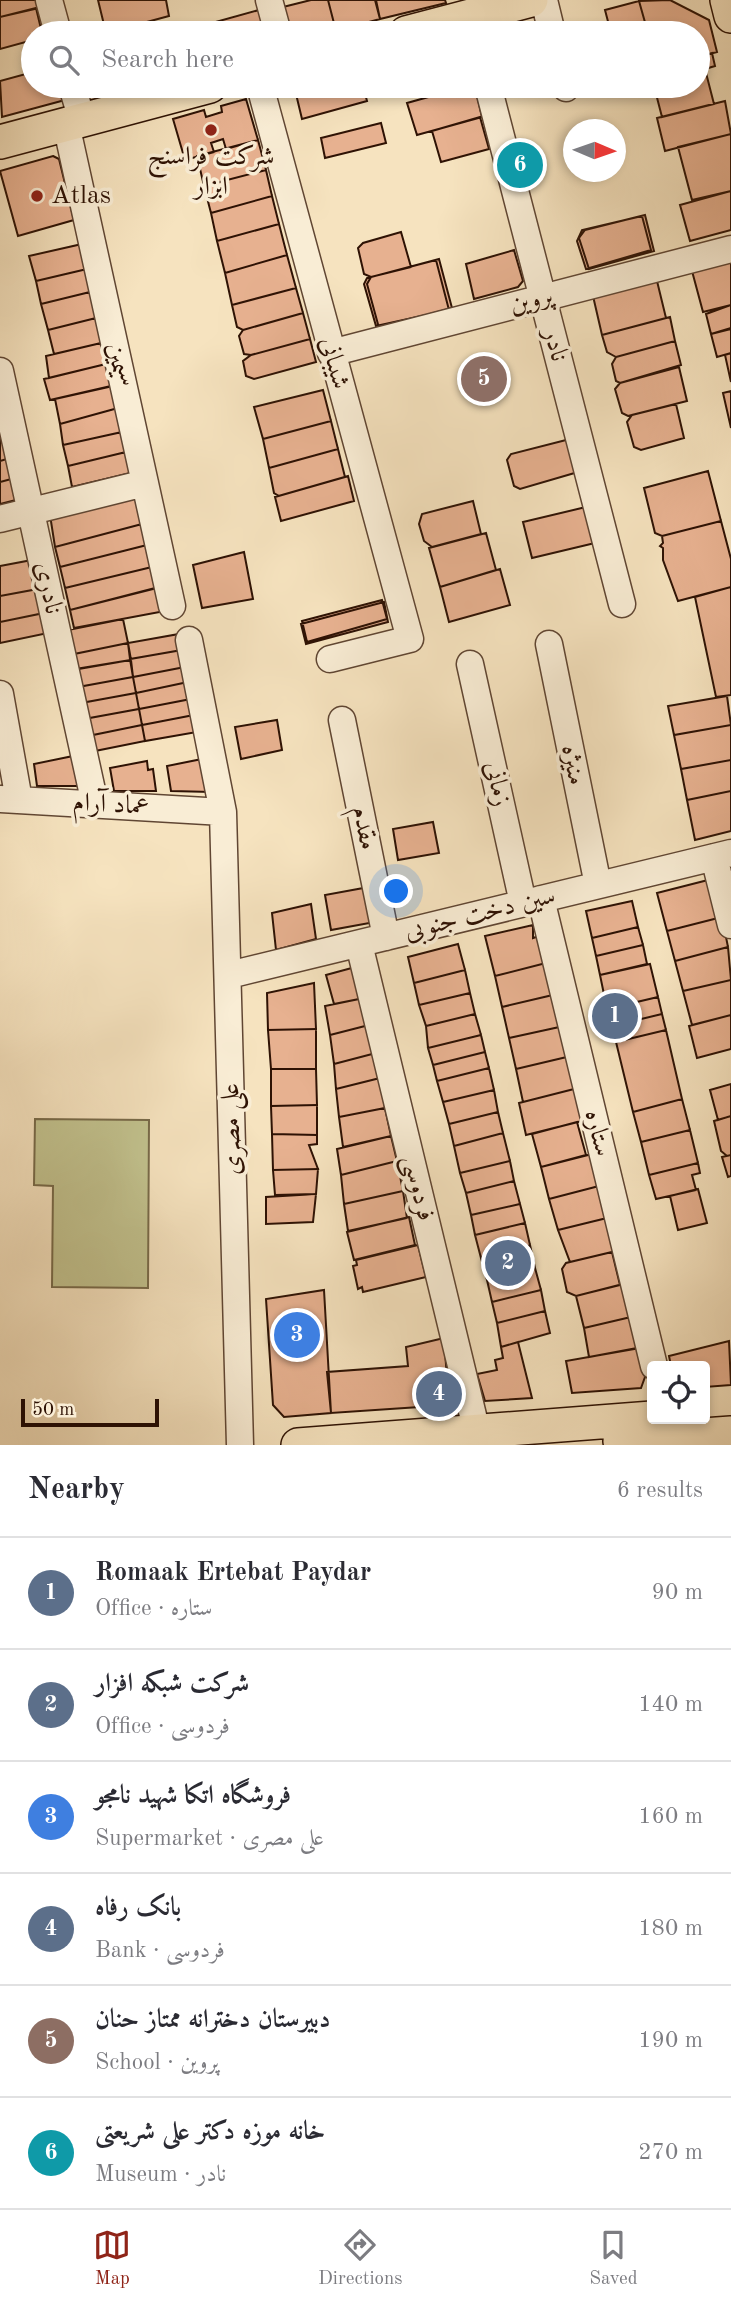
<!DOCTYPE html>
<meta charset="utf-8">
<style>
body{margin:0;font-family:"Old Standard TT",Amiri,serif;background:#f7f7f7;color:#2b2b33}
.controls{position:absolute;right:21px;bottom:21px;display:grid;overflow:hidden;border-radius:7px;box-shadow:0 4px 10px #0003}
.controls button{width:63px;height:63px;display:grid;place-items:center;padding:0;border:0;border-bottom:2px solid #e1e1e2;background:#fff;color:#2b2b33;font:35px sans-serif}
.compass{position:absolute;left:563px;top:119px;width:63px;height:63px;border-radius:50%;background:#fff;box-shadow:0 4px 10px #0003;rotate:92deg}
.scale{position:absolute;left:21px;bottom:18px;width:138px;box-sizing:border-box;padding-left:7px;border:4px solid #2e1204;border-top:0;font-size:19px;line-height:24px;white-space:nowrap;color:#2e1204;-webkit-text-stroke:5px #f9edd5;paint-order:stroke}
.you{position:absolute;left:397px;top:892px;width:24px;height:24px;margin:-18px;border:5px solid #fff;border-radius:50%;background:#1a73e8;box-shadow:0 0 0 10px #1a73e833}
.badge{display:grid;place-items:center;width:46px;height:46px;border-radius:50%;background:#8f2418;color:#fff;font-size:23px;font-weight:700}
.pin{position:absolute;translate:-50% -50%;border:4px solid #fff;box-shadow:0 2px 7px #0006}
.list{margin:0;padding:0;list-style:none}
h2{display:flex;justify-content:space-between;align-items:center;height:91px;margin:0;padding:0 28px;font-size:30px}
h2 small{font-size:23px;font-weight:400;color:#7c7c81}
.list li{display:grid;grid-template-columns:46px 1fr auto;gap:21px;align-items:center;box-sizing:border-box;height:112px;padding:0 28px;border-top:2px solid #e1e1e2}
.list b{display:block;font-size:26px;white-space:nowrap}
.list p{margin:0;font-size:23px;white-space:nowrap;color:#7c7c81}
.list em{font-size:23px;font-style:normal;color:#7c7c81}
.icon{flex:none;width:38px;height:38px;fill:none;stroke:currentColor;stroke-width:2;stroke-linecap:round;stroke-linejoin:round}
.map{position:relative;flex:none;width:731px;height:1445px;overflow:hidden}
.search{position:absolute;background:#fff;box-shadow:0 4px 10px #0003;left:21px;right:21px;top:21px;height:77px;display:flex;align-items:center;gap:18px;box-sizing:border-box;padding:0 24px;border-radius:38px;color:#7c7c81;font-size:26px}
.sheet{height:763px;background:#fff}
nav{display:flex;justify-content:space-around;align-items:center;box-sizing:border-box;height:98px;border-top:2px solid #e1e1e2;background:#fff;font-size:19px;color:#7c7c81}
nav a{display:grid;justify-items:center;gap:4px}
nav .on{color:#8f2418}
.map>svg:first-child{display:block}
</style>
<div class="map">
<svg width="731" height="1445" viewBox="0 0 731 1445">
<rect width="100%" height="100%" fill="#f6e3bf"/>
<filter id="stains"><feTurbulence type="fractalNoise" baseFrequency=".00286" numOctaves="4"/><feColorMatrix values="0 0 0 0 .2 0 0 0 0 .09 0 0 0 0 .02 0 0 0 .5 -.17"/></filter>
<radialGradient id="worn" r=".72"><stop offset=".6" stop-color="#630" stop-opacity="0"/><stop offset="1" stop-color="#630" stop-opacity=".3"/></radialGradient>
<!-- pitch -->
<path fill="#c2c28e" stroke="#786a49" stroke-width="2" d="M35,1119L149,1120L148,1288L52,1287L53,1186L34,1185Z"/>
<!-- building -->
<path fill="#e7b190" stroke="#2e1204" stroke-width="2" d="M0,0H36L39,8L0,17Z
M98,0H166L169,16L106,33Z
M311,0H328L336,31L285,33L279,8Z
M328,0H375L380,19L336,31Z
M376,0H445L446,3L380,19Z
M670,0L709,20L717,52L698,57V33H648L639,1Z
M639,1L648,33H611L605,10Z
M36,8L42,33H33V40L0,49V17Z
M259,10L265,33H176Z
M712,53L715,66L705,69L714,104L662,117L654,86H698V57Z
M33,72V86H61L65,100L2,117L0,81Z
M81,86H123L84,96Z
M324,86H363L367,101L302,119L296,94Z
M421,86H468L424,98Z
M468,86H475L482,117L417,135L407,103Z
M246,99L258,140L226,149L223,139L211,143L214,152L185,160L173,119L204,110L206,117L222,112L221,106Z
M725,101L731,134L665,151L657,118Z
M480,117L489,149L441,162L432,131Z
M381,123L386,143L325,158L321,138Z
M731,134V191L692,200L678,147Z
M258,140L266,170L204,186L197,156Z
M53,156L59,159L74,220L18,236L0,171Z
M266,170L272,196L211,213L204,186Z
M731,191V230L690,241L680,205Z
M272,196L279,224L217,241L211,213Z
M645,215L654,251L589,269L579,238L585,230Z
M642,216L651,250L586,269L577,241L582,230Z
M279,224L287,255L225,273L217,241Z
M401,232L411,267L371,277L364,274L358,248L363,243Z
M82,244L87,269L36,281L29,256Z
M514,250L523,281L518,287L474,299L466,264Z
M287,255L296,288L232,305L225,273Z
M439,259L452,308L379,328L367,284L371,277Z
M436,260L449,310L376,326L364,284L367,278Z
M731,261V305L703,312L692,271Z
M87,269L90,292L41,304L36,281Z
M657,281L666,318L602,335L593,296Z
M296,288L303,313L243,330L237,327L232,305Z
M90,292L96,318L48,330L41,304Z
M731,305V328L711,334L706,314Z
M303,313L310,339L251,355L244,354L239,336L243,330Z
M670,317L675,341L616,357L607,352L602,335Z
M96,318L101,343L54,354L48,330Z
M731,329V353L717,357L711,334Z
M310,339L316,362L254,379L246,376L243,361L251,355Z
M675,341L681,365L620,383L616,381L612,364L616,357Z
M101,343L106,364L49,378L46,356Z
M731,353V382L725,355Z
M106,364L111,386L50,400L44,379Z
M679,367L687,401L628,416L622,413L615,389L620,383Z
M113,386L118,408L60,424L55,399Z
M323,390L331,421L263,439L254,407Z
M731,391V428L723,393Z
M676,404L684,438L641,450L634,447L627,422L632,415Z
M118,408L122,432L63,445L60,424Z
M331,421L338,449L269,468L263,439Z
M122,432L126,452L68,466L63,445Z
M5,436L10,458L0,461V437Z
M570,439L578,472L520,489L514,486L507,460L511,454Z
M338,449L345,477L279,496L274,493L269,468Z
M126,452L131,473L72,487L68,466Z
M10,458L15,478L0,482V461Z
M708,471L721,521L662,536L655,533L644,488Z
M348,476L354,501L281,521L275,497Z
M15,478L16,500L0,504V482Z
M135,495L142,524L55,547L50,515Z
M473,501L481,534L432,547L424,541L419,524L422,514Z
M586,507L595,543L532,558L523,522Z
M721,521L731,559V587L678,601L663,560V548L660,546L663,543L662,536Z
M142,524L147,545L60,567L55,547Z
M486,533L496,570L440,587L429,548Z
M147,545L152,567L65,588L60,567Z
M244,552L253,599L202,608L193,565Z
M32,560L38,589L0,596V566Z
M152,567L157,588L70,610L65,588Z
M500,569L510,605L449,622L440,587Z
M159,587L165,611L74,628L70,610Z
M731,587V695L716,697L695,597Z
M38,589L44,613L0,622V596Z
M382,600L387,619L307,642L302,621Z
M384,602L388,622L306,644L301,624Z
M44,613L48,633L0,643V622Z
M123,619L128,643L74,654L68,630Z
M179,634L182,650L130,659L128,643Z
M128,643L131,660L78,669L74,654Z
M182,650L185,667L133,677L130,659Z
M131,660L133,677L78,687L75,669Z
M185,667L188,682L136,693L133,677Z
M133,677L136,693L81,703L78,687Z
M188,682L191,699L139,709L136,693Z
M136,693L139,709L84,719L81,703Z
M727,696L731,725L674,735L668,706Z
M191,699L194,715L142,725L139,709Z
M139,709L142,725L88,736L84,719Z
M194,715L197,732L145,741L142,725Z
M277,720L282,750L241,759L235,727Z
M142,725L145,741L90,752L88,736Z
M731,725V760L681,769L674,735Z
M78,755L83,786H37L34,764Z
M207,758L212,792L171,791L167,766Z
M731,760V791L687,800L681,769Z
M147,761L148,770L153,769L156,791H114L110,768Z
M731,791V831L695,840L687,800Z
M433,822L439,853L398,860L393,829Z
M712,879L722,917L667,931L657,893Z
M369,887L375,922L331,930L325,895Z
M632,901L638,927L592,938L586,911Z
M311,904L316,939L276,950L272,913Z
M722,917L728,947L675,961L667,931Z
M533,925V938L539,936L546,963L495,976L485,936Z
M638,927L643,945L596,956L592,938Z
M458,944L465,970L414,983L408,957Z
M643,945L647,964L600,975L596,956Z
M728,947L731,980L683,991L675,961Z
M546,963L553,995L502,1007L495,976Z
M650,964L658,997L607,1009L600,975Z
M359,966L364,998L334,1004L326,975Z
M465,970L470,993L419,1005L414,983Z
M731,980V1015L692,1025L683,991Z
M314,983L316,1029L268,1030L267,993Z
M470,993L475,1014L426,1026L419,1005Z
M557,994L564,1026L509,1038L502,1007Z
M658,997L662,1014L612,1026L607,1009Z
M364,998L369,1025L330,1035L325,1006Z
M475,1014L481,1035L428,1048L426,1026Z
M662,1014L666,1030L616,1042L612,1026Z
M731,1015V1049L697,1058L689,1026Z
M369,1025L376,1053L334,1064L330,1035Z
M564,1026L571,1056L516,1069L509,1038Z
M316,1029V1069H271L268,1030Z
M666,1030L682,1099L633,1112L616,1042Z
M481,1035L485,1052L433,1065L428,1048Z
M485,1052L489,1068L437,1081L433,1065Z
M376,1053L380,1078L336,1089L334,1064Z
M571,1056L578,1088L523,1102L516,1069Z
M489,1068L494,1090L443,1102L437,1081Z
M271,1069H316L317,1105L271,1106Z
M380,1078L385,1108L339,1117L336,1089Z
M731,1084V1116L718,1120L710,1090Z
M578,1088L586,1120L526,1135L519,1103Z
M494,1090L498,1112L449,1124L443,1102Z
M682,1099L690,1130L641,1142L633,1112Z
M317,1105V1135L272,1134L271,1106Z
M385,1108L391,1136L343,1147L339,1117Z
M498,1112L503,1133L454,1146L449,1124Z
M731,1116V1155L727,1156L721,1151L714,1121Z
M577,1122L586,1155L541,1167L532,1134Z
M690,1130L698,1163L649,1175L641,1142Z
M503,1133L510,1161L460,1173L454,1146Z
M272,1134L317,1135V1144L309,1145L318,1169L273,1170Z
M391,1136L397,1161L341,1175L337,1149Z
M592,1154L599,1186L549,1199L541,1167Z
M731,1155V1176L728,1177L722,1157Z
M397,1161L403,1191L344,1204L341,1175Z
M510,1161L514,1181L466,1193L460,1173Z
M698,1163L700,1173L692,1175L696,1190L656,1199L649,1175Z
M318,1169L316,1194L275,1195L273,1170Z
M514,1181L520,1204L471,1215L466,1193Z
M599,1186L607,1218L558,1230L549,1199Z
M698,1189L707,1223L678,1230L670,1196Z
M403,1191L407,1218L348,1231L344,1204Z
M316,1194L313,1222L266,1224V1197Z
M520,1204L525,1223L475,1235L471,1215Z
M409,1217L415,1245L354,1260L347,1232Z
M607,1218L616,1251L570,1262L558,1230Z
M525,1223L530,1245L481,1258L475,1235Z
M418,1245L426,1277L363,1292L362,1287L358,1289L353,1266L357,1265L356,1260Z
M530,1245L535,1268L487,1280L481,1258Z
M612,1252L620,1285L576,1296L567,1292L562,1269L566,1263Z
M535,1268L541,1290L492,1302L487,1280Z
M623,1284L631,1317L584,1328L576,1296Z
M324,1290L331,1413L284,1417L273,1405L266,1299Z
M541,1290L545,1311L497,1323L492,1302Z
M545,1311L550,1333L501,1347L497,1323Z
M631,1317L637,1348L589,1357L584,1328Z
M444,1338L449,1405L331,1413L327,1372L408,1366L406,1347Z
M729,1341L731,1385L705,1387V1366H671L669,1356Z
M518,1342L532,1398L485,1401L477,1374L497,1370L495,1360L503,1358L501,1347Z
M640,1348L645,1377L641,1388L572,1393L566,1361Z"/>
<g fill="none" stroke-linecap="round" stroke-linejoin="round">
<defs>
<path id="minor" d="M49,0L58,33
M269,0L278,33
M544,0L552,33
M72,86L82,120
M260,86L410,639L330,659
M488,86L622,604
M565,86L566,88
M66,124L172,606
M331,353L731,249
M0,371L95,804
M0,519L145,483
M189,640L223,812L240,1445
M549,644L598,885
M470,664L523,903
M0,694L19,800
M342,720L386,937
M0,799L223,812
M714,857L731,925
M541,899L654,1366
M359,944L477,1432
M229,975L731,853"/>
<path id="major" d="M727,0L731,16
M406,33L531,0
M0,142L210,86
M620,1441L731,1433
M298,1445L652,1418"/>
</defs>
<!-- minor casing -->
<use href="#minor" stroke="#604633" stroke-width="29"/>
<!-- major casing -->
<use href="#major" stroke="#2e1204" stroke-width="36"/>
<!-- minor -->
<use href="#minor" stroke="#f9edd5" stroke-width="26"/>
<!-- major -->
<use href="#major" stroke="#f6e3bf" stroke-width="33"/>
</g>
<!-- markers -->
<g fill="#8f2418" stroke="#f9edd5" stroke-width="2.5">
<circle cx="211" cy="130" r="7"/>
<circle cx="37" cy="196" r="7"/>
</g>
<g text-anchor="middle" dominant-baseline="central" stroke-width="7" stroke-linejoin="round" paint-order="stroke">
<!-- poi labels -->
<g font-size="26" fill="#2e1204" stroke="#f9edd5">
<text x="211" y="157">شرکت فراسنج<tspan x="211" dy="30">ابزار</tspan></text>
<text x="51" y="196" text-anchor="start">Atlas</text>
</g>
<!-- street labels -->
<g font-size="26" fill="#2e1204" stroke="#f9edd5">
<text transform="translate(531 301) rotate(-14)">پروین</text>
<text transform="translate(555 345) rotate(75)">نادر</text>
<text transform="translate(334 363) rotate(75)">شیبانی</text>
<text transform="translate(119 365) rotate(78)">سیمین</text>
<text transform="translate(48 588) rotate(78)">نادری</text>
<text transform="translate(573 765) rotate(79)">منیژه</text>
<text transform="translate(497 784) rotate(78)">زمانی</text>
<text transform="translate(111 805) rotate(3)">عماد آرام</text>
<text transform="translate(364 828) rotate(78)">مقدم</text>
<text transform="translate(480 914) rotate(-14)">سین دخت جنوبی</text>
<text transform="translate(232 1129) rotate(-91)">علی مصری</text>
<text transform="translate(598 1133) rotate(76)">ستاره</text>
<text transform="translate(418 1188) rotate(76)">فردوسی</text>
</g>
</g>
<rect width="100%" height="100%" filter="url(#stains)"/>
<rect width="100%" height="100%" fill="url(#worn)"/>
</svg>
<div class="controls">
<button><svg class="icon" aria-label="locate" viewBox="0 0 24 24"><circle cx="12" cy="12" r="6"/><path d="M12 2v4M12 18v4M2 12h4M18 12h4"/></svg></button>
</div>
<svg class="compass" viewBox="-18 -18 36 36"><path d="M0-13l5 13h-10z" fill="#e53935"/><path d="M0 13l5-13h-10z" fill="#7c7c81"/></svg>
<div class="scale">50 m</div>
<div class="you"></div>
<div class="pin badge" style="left:615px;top:1016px;background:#5c6f8a">1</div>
<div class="pin badge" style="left:508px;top:1263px;background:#5c6f8a">2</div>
<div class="pin badge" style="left:297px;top:1335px;background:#3f7fe0">3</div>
<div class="pin badge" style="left:439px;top:1394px;background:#5c6f8a">4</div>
<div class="pin badge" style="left:484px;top:379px;background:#8d6e63">5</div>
<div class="pin badge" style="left:520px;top:165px;background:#0f9aa8">6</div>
<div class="search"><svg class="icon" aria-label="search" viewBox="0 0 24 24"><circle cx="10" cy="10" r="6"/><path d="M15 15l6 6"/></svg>Search here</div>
</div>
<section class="sheet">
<h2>Nearby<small>6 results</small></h2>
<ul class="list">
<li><span class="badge" style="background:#5c6f8a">1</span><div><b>Romaak Ertebat Paydar</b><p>Office · ستاره</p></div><em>90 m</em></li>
<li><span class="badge" style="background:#5c6f8a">2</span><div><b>شرکت شبکه افزار</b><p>Office · فردوسی</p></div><em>140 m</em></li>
<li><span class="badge" style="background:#3f7fe0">3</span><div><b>فروشگاه اتکا شهید نامجو</b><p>Supermarket · علی مصری</p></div><em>160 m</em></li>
<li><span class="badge" style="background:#5c6f8a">4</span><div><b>بانک رفاه</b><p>Bank · فردوسی</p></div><em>180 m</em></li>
<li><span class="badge" style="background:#8d6e63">5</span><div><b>دبیرستان دخترانه ممتاز حنان</b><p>School · پروین</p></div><em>190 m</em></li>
<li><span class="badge" style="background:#0f9aa8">6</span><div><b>خانه موزه دکتر علی شریعتی</b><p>Museum · نادر</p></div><em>270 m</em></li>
</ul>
</section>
<nav>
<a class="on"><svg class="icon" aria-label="map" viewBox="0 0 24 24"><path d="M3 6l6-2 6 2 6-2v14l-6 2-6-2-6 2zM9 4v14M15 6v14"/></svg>Map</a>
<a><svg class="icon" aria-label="directions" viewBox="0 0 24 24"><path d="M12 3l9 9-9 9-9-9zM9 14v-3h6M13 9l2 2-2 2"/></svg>Directions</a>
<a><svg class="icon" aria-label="saved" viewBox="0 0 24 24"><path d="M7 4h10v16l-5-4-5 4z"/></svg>Saved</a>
</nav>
